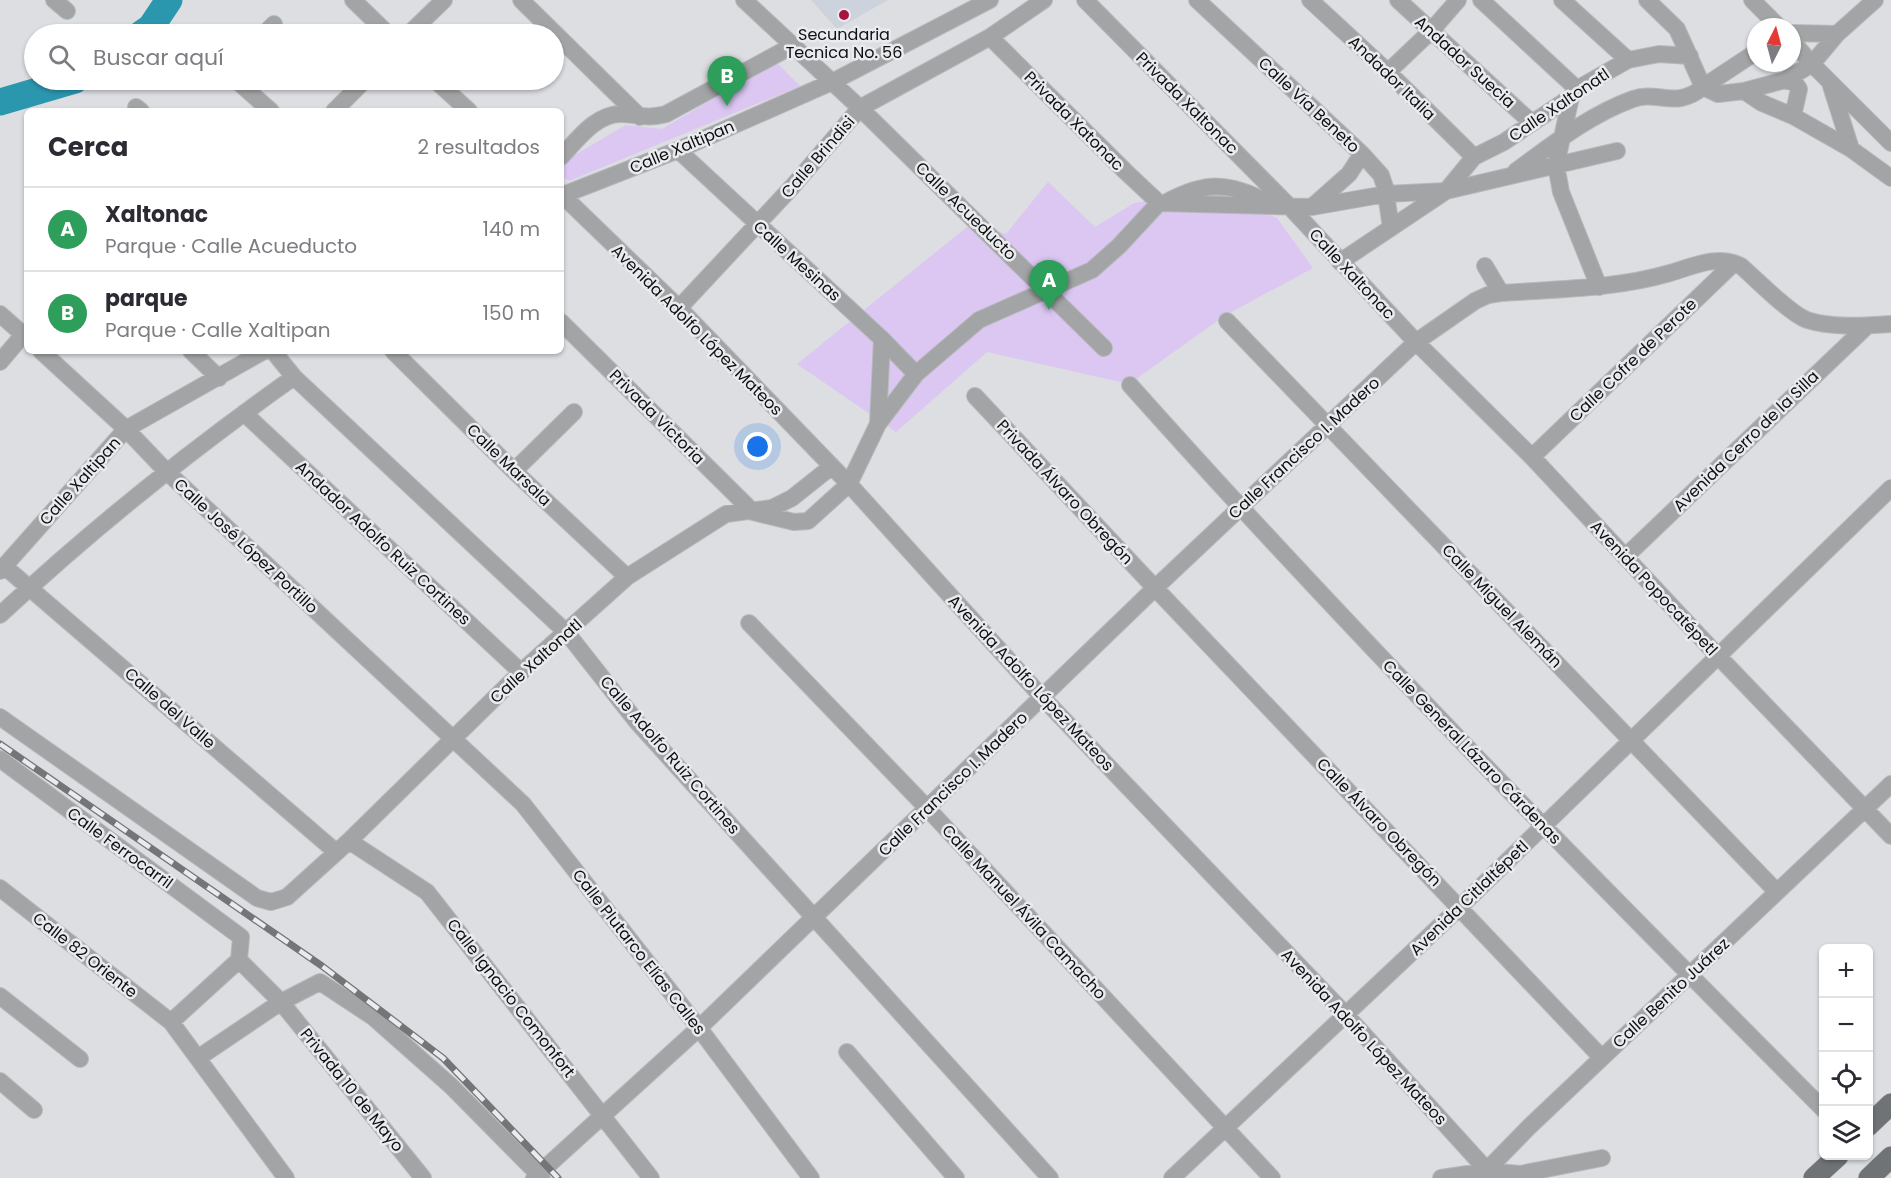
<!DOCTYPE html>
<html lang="es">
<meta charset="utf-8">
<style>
body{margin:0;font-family:Poppins,sans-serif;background:#f2f2f3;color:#2b2b33}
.controls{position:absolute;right:18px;bottom:18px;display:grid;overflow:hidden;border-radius:9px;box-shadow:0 2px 4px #0004}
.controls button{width:54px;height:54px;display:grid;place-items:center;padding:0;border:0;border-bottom:2px solid #e1e1e2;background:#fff;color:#2b2b33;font:30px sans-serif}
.compass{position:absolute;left:1747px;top:18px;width:54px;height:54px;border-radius:50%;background:#fff;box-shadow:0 2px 4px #0004;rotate:6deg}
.you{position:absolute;left:758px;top:447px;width:21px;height:21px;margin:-15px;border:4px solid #fff;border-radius:50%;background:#1a73e8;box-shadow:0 0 0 9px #1a73e833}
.badge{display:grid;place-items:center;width:39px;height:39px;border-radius:50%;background:#a9123d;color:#fff;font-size:20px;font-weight:700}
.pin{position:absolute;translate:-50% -50px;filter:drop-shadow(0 2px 3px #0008)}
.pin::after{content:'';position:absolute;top:32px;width:21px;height:18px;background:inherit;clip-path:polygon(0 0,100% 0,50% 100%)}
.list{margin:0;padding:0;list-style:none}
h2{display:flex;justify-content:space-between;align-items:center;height:78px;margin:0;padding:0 24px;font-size:26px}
h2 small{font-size:20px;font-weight:400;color:#7c7c81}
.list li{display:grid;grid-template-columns:39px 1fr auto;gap:18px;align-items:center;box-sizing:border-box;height:84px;padding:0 24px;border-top:2px solid #e1e1e2}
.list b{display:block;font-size:22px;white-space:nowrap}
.list p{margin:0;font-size:20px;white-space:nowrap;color:#7c7c81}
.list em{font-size:20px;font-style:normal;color:#7c7c81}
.icon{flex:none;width:33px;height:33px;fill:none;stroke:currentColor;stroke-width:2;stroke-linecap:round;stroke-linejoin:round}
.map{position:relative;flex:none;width:1891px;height:1178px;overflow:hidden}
.search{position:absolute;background:#fff;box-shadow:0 2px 4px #0004;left:24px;top:24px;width:540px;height:66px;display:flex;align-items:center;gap:15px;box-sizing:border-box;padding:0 21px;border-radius:33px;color:#7c7c81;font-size:22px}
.panel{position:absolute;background:#fff;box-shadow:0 2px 4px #0004;left:24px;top:108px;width:540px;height:246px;border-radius:9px}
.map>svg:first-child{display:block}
</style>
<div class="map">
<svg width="1891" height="1178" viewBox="0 0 1891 1178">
<rect width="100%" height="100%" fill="#dcdee2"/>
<!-- built -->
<path fill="#cdd3dd" d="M811,0H888L837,29Z"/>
<!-- green -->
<path fill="#dbc7f2" d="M776,62L800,86L569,181L561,175V163L626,125L662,129Z
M1048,182L1095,227L1134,203L1213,191L1277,218L1313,268L1224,316L1129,384L987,352L896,432L797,364L972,223L1006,234Z"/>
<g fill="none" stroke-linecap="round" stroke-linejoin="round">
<!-- river -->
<path stroke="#2b97af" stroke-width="27" d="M141,34L151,27L169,0
M0,102L75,80"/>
<defs>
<path id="minor" d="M54,0L67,11
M353,0L388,34
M521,0L640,117
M744,0L860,108L1104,348
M1085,0L1289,206L1416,342L1532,457L1718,656L1891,836
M1197,0L1362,154L1381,175L1385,187L1391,228
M1310,0L1388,72L1474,157
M1398,0L1532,123
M1481,0L1577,89
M1562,0L1628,60
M1647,0L1677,29L1703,87L1756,52
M1752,0L1779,27
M1792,33L1837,34
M264,34L274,24
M409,34L444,0
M990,37L1126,172L1159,203
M1792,41L1812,64L1891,143
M1388,72L1431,31L1458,0
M236,80L271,111
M435,80L469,111
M1785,80L1795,83L1799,89L1793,116
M1831,86L1851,149
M1744,91L1762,103L1793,116L1851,149L1891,178
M1571,97L1556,165L1561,192L1599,287
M136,107L141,111
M334,111L365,80
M678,150L882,339L916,374
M561,157C577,140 597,112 623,114C642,115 645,119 666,114L792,46
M1516,171C1553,144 1589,115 1633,99C1658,90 1676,110 1703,87L1718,94L1744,91L1785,80L1812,64L1837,34L1875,0
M561,194L679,308L849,484L1042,697L1346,1015L1494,1178
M563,195L678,150L832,82L990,0
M1165,203C1205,181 1230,181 1270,204
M1313,206L1349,174L1362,154
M1340,262L1446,191L1474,157L1504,142L1532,123L1571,97L1577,89L1628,60L1659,54L1690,56
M1485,266L1501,293
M679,308L792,187L860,108L990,37L1044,0
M0,314L27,338
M1227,321L1776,891
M561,322L753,512L794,522L808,521L849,484L878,424L916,374L979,320L1092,270L1119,246L1159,203L1312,207L1386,194L1446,191L1617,151
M41,351L126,429L166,471L523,804L699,1028L811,1178
M191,351L219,378
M273,351L294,377L567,633L637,722L1050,1178
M393,351L514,471L627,577
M0,362L23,335
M1130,385C1353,635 1588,873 1824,1110
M975,396L1155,588L1602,1058
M244,413L521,672
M878,424L882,339
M1532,457L1734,263
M514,471L574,412
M1625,557L1867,326
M4,566L335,851
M0,571L126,429L264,351
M0,615C92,529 191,450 294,377
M749,623L928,809L1272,1178
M0,717L257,898L271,902L287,897L349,841L521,672L627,577L726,514L772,508L792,498L831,467
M0,759L241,937L239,960L171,1022
M349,841L427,892L651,1178
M0,888L171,1022L286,1178
M239,960L281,1002L423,1178
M0,996L80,1059
M847,1052L956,1178
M198,1058L281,1002L320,982L373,1017L451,1086L542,1178
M0,1081L34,1110
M1480,1177L1529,1127L1891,784
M534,1178L699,1028L1155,588L1416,342L1475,301L1488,295L1501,293C1558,289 1615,289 1670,273C1694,266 1718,254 1741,266C1757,280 1789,313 1807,320C1832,328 1865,326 1891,324
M1172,1178L1460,907L1891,488
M1441,1178L1487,1171L1520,1174L1602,1158"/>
<path id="major" d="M1868,1126L1891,1104
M1814,1178L1838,1156
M1869,1178L1891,1157"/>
</defs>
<!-- minor casing -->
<use href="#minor" stroke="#b7b9bc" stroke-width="18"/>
<!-- major casing -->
<use href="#major" stroke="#b7b9bc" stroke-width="22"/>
<!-- minor -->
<use href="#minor" stroke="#a2a4a5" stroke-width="16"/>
<!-- major -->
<use href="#major" stroke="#707375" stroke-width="21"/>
<defs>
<path id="rail" d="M0,744L322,966L443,1058L558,1178"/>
</defs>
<!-- rail casing -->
<use href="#rail" stroke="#747577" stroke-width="7"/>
<!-- rail -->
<use href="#rail" stroke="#e9ebef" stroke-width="4.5" stroke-dasharray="14" stroke-linecap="butt"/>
</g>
<!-- markers -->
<circle fill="#a9123d" stroke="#e9ebef" stroke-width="2" cx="844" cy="15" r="6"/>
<g text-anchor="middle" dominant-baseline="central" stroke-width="5" stroke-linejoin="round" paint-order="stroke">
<!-- poi labels -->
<g font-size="16" fill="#0f0f10" stroke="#e9ebef">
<text x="844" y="34">Secundaria<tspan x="844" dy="18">Tecnica No. 56</tspan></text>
</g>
<!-- street labels -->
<g font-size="16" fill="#0f0f10" stroke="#e9ebef">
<text transform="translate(1465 62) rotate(42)">Andador Suecia</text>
<text transform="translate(1392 78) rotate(44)">Andador Italia</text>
<text transform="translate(1187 103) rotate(45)">Privada Xaltonac</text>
<text transform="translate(1309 105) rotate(43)">Calle Vía Beneto</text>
<text transform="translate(1559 105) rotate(-34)">Calle Xaltonatl</text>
<text transform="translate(1074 121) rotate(45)">Privada Xatonac</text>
<text transform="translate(682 147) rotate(-23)">Calle Xaltipan</text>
<text transform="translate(818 157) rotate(-49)">Calle Brindisi</text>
<text transform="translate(966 211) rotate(44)">Calle Acueducto</text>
<text transform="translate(797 261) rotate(42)">Calle Mesinas</text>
<text transform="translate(1352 274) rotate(47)">Calle Xaltonac</text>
<text transform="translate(697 330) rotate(45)">Avenida Adolfo López Mateos</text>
<text transform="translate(1633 360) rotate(-44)">Calle Cofre de Perote</text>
<text transform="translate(657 417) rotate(45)">Privada Victoria</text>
<text transform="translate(1746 441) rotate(-44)">Avenida Cerro de la Silla</text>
<text transform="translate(1304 448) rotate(-43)">Calle Francisco I. Madero</text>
<text transform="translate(509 465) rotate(44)">Calle Marsala</text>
<text transform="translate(80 481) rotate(-48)">Calle Xaltipan</text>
<text transform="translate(1065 492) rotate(47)">Privada Álvaro Obregón</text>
<text transform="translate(383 543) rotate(43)">Andador Adolfo Ruiz Cortines</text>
<text transform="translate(246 546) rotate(43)">Calle José López Portillo</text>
<text transform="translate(1654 588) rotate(47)">Avenida Popocatépetl</text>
<text transform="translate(1502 606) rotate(46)">Calle Miguel Alemán</text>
<text transform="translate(536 661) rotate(-42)">Calle Xaltonatl</text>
<text transform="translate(1031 683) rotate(47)">Avenida Adolfo López Mateos</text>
<text transform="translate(170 708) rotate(41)">Calle del Valle</text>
<text transform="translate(1472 752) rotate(46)">Calle General Lázaro Cárdenas</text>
<text transform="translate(670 755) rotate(49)">Calle Adolfo Ruiz Cortines</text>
<text transform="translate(953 784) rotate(-44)">Calle Francisco I. Madero</text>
<text transform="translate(1379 822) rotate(46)">Calle Álvaro Obregón</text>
<text transform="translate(120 848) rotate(36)">Calle Ferrocarril</text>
<text transform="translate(1469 898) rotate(-44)">Avenida Citlaltépetl</text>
<text transform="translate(1024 912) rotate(47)">Calle Manuel Ávila Camacho</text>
<text transform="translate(639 952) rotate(52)">Calle Plutarco Elías Calles</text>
<text transform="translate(85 955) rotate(38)">Calle 82 Oriente</text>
<text transform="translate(1671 993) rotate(-43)">Calle Benito Juárez</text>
<text transform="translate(511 998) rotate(52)">Calle Ignacio Comonfort</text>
<text transform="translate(1364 1037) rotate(47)">Avenida Adolfo López Mateos</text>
<text transform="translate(352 1090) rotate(51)">Privada 10 de Mayo</text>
</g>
</g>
</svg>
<div class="controls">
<button>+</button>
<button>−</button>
<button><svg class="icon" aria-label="locate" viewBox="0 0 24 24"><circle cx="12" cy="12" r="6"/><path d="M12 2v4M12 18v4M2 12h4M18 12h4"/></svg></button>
<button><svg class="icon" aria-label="layers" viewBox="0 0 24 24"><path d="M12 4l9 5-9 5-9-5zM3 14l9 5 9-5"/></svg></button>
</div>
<svg class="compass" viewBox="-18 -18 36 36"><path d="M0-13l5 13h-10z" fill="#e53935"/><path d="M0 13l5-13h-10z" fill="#7c7c81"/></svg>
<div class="you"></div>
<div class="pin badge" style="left:1049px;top:310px;background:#2e9e5b">A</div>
<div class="pin badge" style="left:727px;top:106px;background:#2e9e5b">B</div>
<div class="search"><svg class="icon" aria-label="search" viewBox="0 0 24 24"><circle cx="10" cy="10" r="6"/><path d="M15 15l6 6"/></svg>Buscar aquí</div>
<section class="panel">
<h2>Cerca<small>2 resultados</small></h2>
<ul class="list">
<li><span class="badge" style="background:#2e9e5b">A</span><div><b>Xaltonac</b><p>Parque · Calle Acueducto</p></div><em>140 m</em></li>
<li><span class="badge" style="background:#2e9e5b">B</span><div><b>parque</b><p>Parque · Calle Xaltipan</p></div><em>150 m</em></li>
</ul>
</section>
</div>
